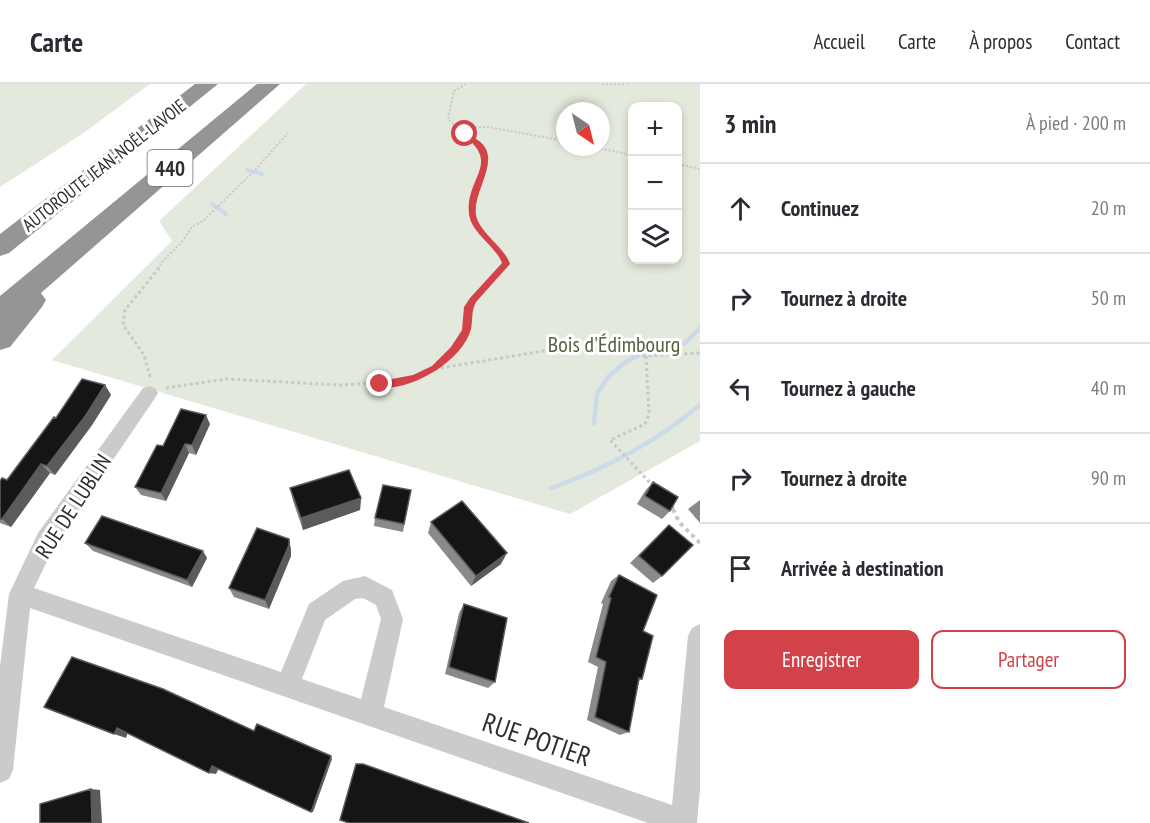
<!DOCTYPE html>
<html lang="fr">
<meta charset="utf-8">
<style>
body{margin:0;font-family:"PT Sans Narrow",sans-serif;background:#f7f7f7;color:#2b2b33}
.controls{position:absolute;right:18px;top:18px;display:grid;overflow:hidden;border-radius:12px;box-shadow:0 3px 9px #0003}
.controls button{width:54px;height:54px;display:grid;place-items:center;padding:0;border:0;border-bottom:2px solid #e1e1e2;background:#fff;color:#2b2b33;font:30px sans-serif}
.compass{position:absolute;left:556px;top:18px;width:54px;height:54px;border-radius:50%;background:#fff;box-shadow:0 3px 9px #0003;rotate:145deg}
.stop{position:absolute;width:18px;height:18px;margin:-14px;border:4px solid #d14349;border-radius:50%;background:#fff}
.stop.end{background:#d14349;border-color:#fff;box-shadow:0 2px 6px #0008}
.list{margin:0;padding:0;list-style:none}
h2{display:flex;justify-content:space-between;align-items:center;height:78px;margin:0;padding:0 24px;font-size:26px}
h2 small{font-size:20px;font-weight:400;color:#7c7c81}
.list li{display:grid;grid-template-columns:39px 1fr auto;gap:18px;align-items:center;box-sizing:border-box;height:90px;padding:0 24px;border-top:2px solid #e1e1e2}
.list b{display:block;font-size:22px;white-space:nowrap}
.list em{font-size:20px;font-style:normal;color:#7c7c81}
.actions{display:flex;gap:12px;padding:18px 24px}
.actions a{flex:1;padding:14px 0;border:2px solid #d14349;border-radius:12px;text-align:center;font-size:21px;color:#d14349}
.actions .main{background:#d14349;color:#fff}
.icon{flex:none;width:33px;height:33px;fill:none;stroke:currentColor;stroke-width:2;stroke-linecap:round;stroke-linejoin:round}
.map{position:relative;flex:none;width:700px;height:739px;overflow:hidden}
header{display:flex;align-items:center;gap:36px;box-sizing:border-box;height:84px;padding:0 30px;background:#fff;border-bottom:2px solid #e1e1e2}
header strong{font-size:28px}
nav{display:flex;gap:33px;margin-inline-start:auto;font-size:21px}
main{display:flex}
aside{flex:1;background:#fff}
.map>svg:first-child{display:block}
</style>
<header>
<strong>Carte</strong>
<nav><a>Accueil</a><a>Carte</a><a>À propos</a><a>Contact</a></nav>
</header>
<main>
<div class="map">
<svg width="700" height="739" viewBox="0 0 700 739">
<rect width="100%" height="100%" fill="#fff"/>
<!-- green -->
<path fill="#e3e9dd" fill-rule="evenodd" d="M0,0H150L82,50L0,103Z
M306,0H700V357L570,430L52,276L172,157L159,137ZM632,22H678V176H632ZM565,27H601V63H565Z"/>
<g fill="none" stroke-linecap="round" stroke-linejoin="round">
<!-- stream-far1 -->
<path stroke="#cbdbe7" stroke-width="4" d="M247,86L262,90
M212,120L226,130"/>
<!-- stream -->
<path stroke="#cbdbe7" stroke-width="4.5" d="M594,339L597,310L608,293L624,279L645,267L685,259L700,244
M551,404C605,385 656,358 700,321"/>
<!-- path-far2 -->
<path stroke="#c8c8c8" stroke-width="2" stroke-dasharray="2 2" stroke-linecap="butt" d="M466,0L454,7L448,35L484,66C487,90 466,113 475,136C480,151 495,161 504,174L507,180L503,185
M602,0H630
M459,43H488L565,57
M593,63L632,71
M678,80L700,85
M158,185L161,179L181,159L192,143L203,137L255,86L288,49"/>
<!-- path-far1 -->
<path stroke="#c8c8c8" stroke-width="3" stroke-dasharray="3 3" stroke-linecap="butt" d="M646,272L649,330L645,340L610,356L653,402
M435,285L573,262L646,272L700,269
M150,293L144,271L123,241L125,226L159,184
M166,304L226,295L340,301L397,298L420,292L437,283L459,259L467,243L470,220L504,184
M672,422L674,426"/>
<!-- path -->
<path stroke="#c8c8c8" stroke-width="4" stroke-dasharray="4 4" stroke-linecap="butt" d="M673,425L679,438L700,459"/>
<!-- minor -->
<path fill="#cbcbcb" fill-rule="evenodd" d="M149,302L155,304L158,309L155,314L54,463L34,504L281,588L309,520L343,497L365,492L392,506L403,535L384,623L672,721L688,552L692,544L700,540V705L697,739H648L30,524L13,686L9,695L0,699V582L9,510L38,449L143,304ZM363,514L376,521L381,535L361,615L302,595L325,536L355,515Z"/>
<!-- motorway -->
<path fill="#959595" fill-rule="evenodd" d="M195,0H218L9,169L0,172V150Z
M257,0H280L41,209L46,216L42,223L10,263L0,266V212Z"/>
</g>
<!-- wall -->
<path fill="#8a8a8a" d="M105,301L111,311L92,341L55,391L50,389L11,443L0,439V397L7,396Z
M210,340L196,371L189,369L166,417L141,411L135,403L163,362Z
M653,398L670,427L662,435L637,420L645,407Z
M290,404L361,414L360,426L303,446L293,417Z
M411,406L403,448L374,442L375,434Z
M700,416V439L688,425Z
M431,438L501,480L471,502L428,449Z
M669,441L662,492L653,499L630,479Z
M289,455L291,466V472L269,525L234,513L229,504Z
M85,459L207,474L192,503L93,467Z
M619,491L643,547L642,595L639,597L629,648L620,651L587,636L598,583L588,578L603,520L601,519L611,497Z
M464,520L495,598L488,604L445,590L459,529Z"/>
<!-- shaded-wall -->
<path fill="#5b5b5b" d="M105,301L111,311L92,341L55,391L47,382Z
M206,331L210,340L196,371L192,361Z
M185,360L189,369L166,417L161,409Z
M41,380L50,389L11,443L2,435Z
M361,414L360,426L303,446L301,434Z
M289,455L291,466V472L269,525L265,516Z
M203,467L207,474L192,503L187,496Z
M507,469L501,480L471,502L476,492Z
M117,644L128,648L126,654L114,650Z
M331,672L332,675L313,728H311Z
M212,682L219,684L216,690L209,689Z
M91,705L100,706L102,739H92Z"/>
<!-- building -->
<path fill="#151515" stroke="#5b5b5b" stroke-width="1.5" d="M82,295L105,301L86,331L47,382L41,380L2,435H0V397L2,394L7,396L54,333L56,334Z
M181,325L206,331L192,361L185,360L161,409L135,403L157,361L163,362Z
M349,386L361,414L301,434L290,404Z
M653,398L678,413L670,427L645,412Z
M383,401L411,406L404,440L375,434Z
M462,417L507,469L476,492L431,438Z
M102,432L203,467L187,496L85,459Z
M669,441L693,461L662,492L639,472Z
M257,444L289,455V461L265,516L229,504Z
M619,491L657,511L643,547L653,552L642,595L639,594L629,648L595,633L606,578L596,573L611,514L609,513Z
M464,520L507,534L495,598L449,583Z
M72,573L163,605L254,647L257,640L331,672L311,728L212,682L209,689L117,644L114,650L44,623Z
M356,680H363L529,739H349L340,736Z
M91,705L92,739H40V720Z"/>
<!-- route -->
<path fill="#d14349" d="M463,49C469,49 474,53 479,57C503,75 472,107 476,131C480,150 504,162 510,180L476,218C471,227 473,236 471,245C462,278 409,309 376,303V298L413,291L432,282L451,263L462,246L464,223L470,214L502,179C496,162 471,149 469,130C465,93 502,80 463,51Z"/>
<g text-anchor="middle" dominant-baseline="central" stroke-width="6" stroke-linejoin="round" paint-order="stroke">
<!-- far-street labels -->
<g font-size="18" fill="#2e2e2e" stroke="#fff">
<text transform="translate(104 81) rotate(-38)">AUTOROUTE JEAN-NOËL-LAVOIE</text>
</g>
<!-- shield labels -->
<rect fill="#fff" stroke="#6d6d6d" stroke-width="1.5" x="147.5" y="66" width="45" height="36" rx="4.5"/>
<g font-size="21" font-weight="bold" fill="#2e2e2e">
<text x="170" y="84">440</text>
</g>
<!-- park labels -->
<g font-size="22" fill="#506440" stroke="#fff">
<text x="614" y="260">Bois d'Édimbourg</text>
</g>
<!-- street labels -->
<g font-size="22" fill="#2e2e2e" stroke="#fff">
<text transform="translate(73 422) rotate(-57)">RUE DE LUBLIN</text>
</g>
<!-- near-street labels -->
<g font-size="27" fill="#2e2e2e" stroke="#fff">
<text transform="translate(537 655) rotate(19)">RUE POTIER</text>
</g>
</g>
</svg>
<div class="controls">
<button>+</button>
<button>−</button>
<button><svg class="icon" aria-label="layers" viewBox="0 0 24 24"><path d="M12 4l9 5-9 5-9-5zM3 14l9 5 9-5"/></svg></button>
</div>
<svg class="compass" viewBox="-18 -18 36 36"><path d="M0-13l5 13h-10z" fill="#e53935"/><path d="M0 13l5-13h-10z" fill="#7c7c81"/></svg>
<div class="stop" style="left:465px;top:50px"></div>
<div class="stop end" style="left:380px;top:300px"></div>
</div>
<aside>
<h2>3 min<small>À pied · 200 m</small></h2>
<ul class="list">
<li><svg class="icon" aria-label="ahead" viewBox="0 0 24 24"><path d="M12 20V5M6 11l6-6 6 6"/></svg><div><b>Continuez</b></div><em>20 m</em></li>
<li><svg class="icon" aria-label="right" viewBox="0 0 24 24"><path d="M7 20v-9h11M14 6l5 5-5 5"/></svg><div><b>Tournez à droite</b></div><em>50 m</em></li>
<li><svg class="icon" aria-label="left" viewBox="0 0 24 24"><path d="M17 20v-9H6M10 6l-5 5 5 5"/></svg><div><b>Tournez à gauche</b></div><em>40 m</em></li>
<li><svg class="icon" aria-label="right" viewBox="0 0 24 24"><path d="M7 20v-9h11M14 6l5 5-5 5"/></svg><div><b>Tournez à droite</b></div><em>90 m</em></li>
<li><svg class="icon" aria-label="arrive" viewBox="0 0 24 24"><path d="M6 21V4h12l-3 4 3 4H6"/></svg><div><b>Arrivée à destination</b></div></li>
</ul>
<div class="actions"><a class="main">Enregistrer</a><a>Partager</a></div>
</aside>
</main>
